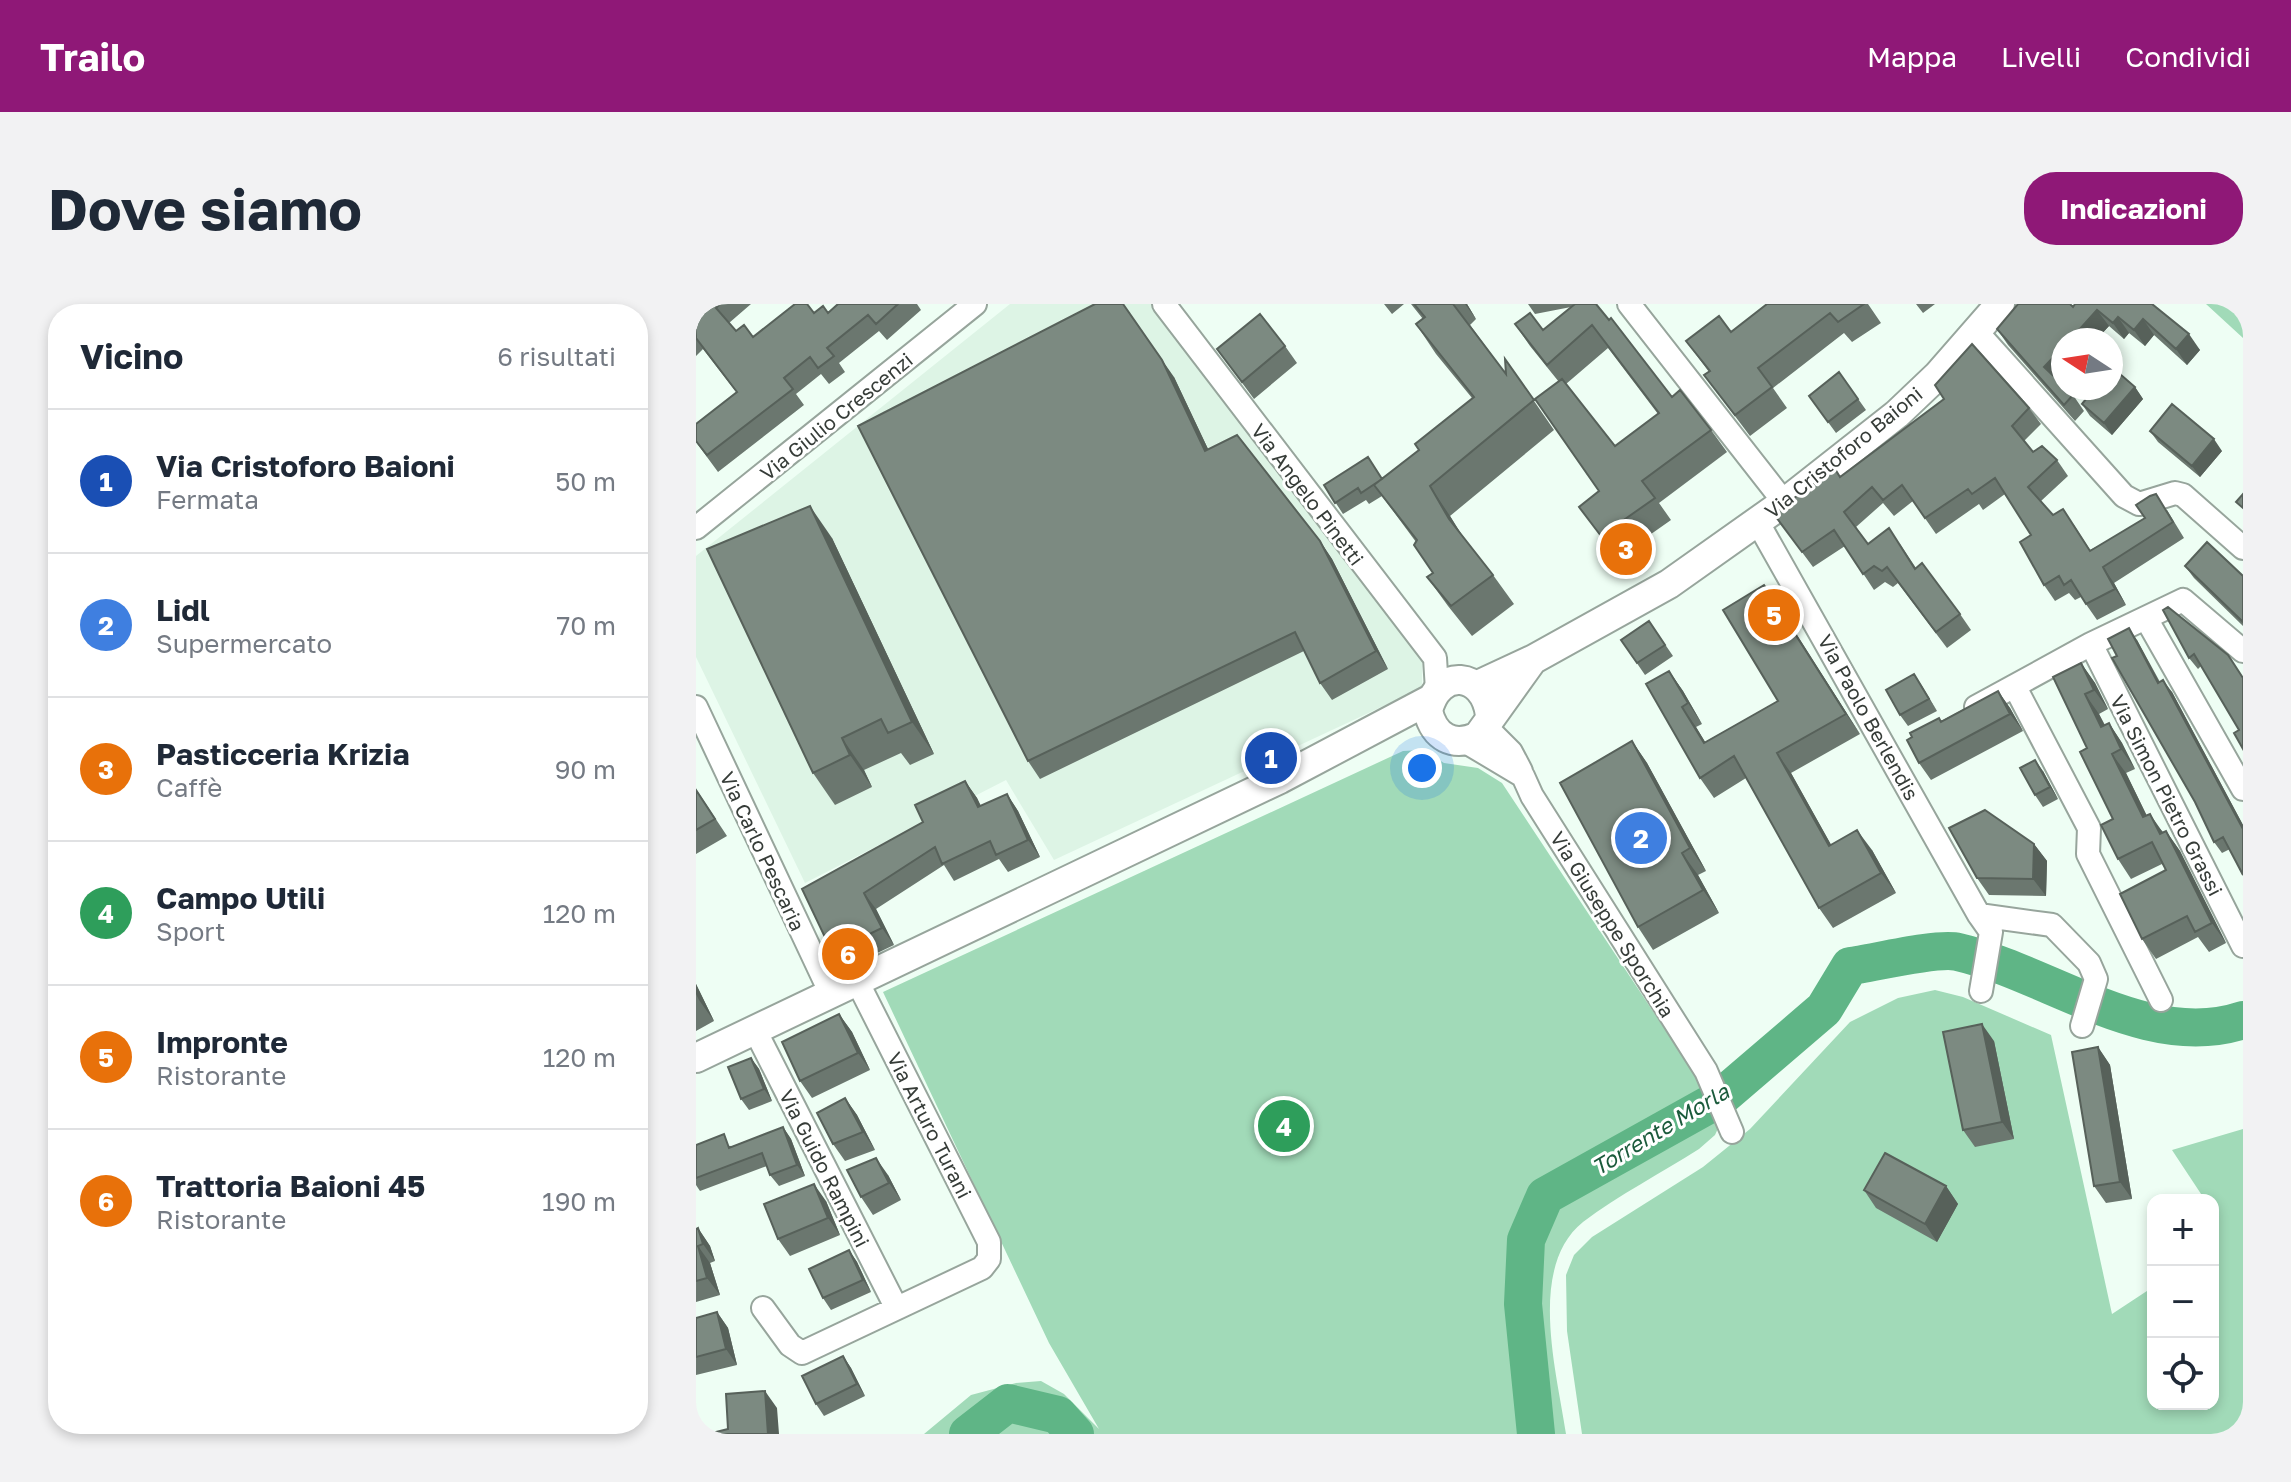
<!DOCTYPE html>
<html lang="it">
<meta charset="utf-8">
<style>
body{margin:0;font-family:"Golos Text",sans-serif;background:#f2f2f3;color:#1f2937}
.controls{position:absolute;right:24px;bottom:24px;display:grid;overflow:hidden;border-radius:16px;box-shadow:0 4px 12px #0003}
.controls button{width:72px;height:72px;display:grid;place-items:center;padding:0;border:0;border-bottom:2px solid #e0e1e3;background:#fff;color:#1f2937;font:40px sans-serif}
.compass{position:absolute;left:1355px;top:24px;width:72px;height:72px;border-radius:50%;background:#fff;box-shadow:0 4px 12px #0003;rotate:282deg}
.you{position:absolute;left:726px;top:464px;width:28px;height:28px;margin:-20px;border:6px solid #fff;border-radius:50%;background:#1a73e8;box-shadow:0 0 0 12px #1a73e833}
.badge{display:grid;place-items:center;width:52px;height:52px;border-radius:50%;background:#8f1877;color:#fff;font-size:26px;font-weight:700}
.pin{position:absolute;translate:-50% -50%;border:4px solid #fff;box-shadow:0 2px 8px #0006}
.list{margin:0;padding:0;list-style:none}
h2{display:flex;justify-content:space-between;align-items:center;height:104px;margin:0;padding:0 32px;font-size:34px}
h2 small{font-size:26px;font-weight:400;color:#747a83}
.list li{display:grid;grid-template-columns:52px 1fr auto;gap:24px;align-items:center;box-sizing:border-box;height:144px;padding:0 32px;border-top:2px solid #e0e1e3}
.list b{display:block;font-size:30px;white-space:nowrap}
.list p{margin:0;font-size:26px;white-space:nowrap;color:#747a83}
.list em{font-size:26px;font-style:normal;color:#747a83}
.icon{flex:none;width:44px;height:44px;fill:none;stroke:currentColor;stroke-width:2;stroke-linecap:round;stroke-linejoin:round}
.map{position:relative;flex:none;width:1547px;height:1130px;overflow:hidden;border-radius:32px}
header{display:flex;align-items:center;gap:48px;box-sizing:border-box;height:112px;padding:0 40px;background:#8f1877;color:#fff}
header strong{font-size:38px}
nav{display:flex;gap:44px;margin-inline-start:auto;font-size:28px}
.intro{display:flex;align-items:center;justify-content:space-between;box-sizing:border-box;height:192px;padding:0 48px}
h1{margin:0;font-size:56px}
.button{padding:20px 36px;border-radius:32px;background:#8f1877;color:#fff;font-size:28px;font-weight:700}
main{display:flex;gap:48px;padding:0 48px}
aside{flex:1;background:#fff;border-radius:32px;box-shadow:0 4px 12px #0003}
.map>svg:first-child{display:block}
</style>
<header>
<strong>Trailo</strong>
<nav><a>Mappa</a><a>Livelli</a><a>Condividi</a></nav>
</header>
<div class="intro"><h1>Dove siamo</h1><a class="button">Indicazioni</a></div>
<main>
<aside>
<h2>Vicino<small>6 risultati</small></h2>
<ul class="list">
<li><span class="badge" style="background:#1a4fb4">1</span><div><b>Via Cristoforo Baioni</b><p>Fermata</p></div><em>50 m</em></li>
<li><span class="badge" style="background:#3f7fe0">2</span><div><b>Lidl</b><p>Supermercato</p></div><em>70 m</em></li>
<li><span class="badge" style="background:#e8710a">3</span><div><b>Pasticceria Krizia</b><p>Caffè</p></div><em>90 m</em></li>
<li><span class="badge" style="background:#2e9e5b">4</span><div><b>Campo Utili</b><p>Sport</p></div><em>120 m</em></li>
<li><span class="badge" style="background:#e8710a">5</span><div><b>Impronte</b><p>Ristorante</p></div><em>120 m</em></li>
<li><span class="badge" style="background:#e8710a">6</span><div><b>Trattoria Baioni 45</b><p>Ristorante</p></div><em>190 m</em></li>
</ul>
</aside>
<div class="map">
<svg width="1547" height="1130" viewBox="0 0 1547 1130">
<rect width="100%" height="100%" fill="#eefef4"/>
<!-- built -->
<path fill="#ddf4e5" d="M314,0H456L726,353V384L358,556L310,476L109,579L0,353V252Z"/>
<!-- green -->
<path fill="#a1dab8" d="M1510,0H1547V34Z
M727,446L748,459L782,464L806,479L1007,783L1025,818L1019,831L1003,845C965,869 923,891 887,918C831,963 861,1068 870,1130H228L275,1091L320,1079L345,1077L368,1090L403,1125L353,1039L187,688L707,447Z
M1239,686L1267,693L1355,731L1416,1010L1457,983V1100H1517V896H1509L1476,846L1547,825V1130H886L871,1027L870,971L878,951L896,933L1007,863L1054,825L1154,718L1202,694Z"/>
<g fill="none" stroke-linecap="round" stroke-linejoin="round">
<!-- river -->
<path stroke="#5fb586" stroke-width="38" d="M272,1130L312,1099L362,1111L379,1130
M840,1130L827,1000L830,936L849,892L1023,795L1128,705L1154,662C1177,659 1242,643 1262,648C1353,669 1452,748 1547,716"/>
<defs>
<path id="minor" d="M468,0L739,354L741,386
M933,0L1088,198
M1281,28L1428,192L1443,200L1479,189L1487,191L1547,244
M1061,217L1283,611L1356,621L1393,659L1400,675L1386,722
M0,224L279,0
M1451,316L1547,485
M1395,340L1547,642
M1319,383L1393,524L1392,550L1465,696
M0,403L135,690
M1280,403L1395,340L1487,296L1547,347
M790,423L815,448L825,467
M770,438L827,472L836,492L1010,767L1036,828
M1283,611L1295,628L1285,687
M59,726L200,1003
M67,1004L94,1041L106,1049L286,964L293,955V938L162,679"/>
<path id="tertiary" d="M782,381L838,355L973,280L1093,195L1201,110L1242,71L1304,0
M794,411C788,367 742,363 732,407C738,433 757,444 782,432L835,358
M0,754L584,475L735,395"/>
</defs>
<!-- minor casing -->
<use href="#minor" stroke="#97a59c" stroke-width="26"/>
<!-- tertiary casing -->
<use href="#tertiary" stroke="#97a59c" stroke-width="32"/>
<!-- minor -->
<use href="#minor" stroke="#fff" stroke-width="22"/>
<!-- tertiary -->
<use href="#tertiary" stroke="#fff" stroke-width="28"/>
</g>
<!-- wall -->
<path fill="#6b776f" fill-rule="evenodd" d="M0,0H55L33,19L40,27L57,33L118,9H132L142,0H221L225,6L191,36L183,27L143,59L149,68L133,80L125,70L100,90L108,101L22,168L0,138V120L41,89L7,45L0,52Z
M688,0H708L696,10Z
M715,0H771L780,15L774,21L810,70L809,55L858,126L754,212L766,231L797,271L818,300L776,332L752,302L731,273L737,269L720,238L686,192L673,200L670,196L647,210L628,181L687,174L723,146L776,94L740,50L720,20L727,15Z
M832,0H877L976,93L1015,126L1031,148L963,199L975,216L921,254L883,203L903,187L863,78L834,42L819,20L847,26L875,3L839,10ZM912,44L962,110L919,142L870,80Z
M1091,0H1172L1185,19L1156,38L1148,29L1077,84L1091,104L1054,132L1008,71L1013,68L990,37L1035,28Z
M1220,0H1239L1227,9Z
M1456,0L1504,46L1491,61L1458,31L1449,42L1433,29L1428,35L1413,22L1400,36H1367L1362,77L1377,91L1388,107L1379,117L1312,41L1301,25L1377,3Z
M589,42L601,59L558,95L521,45Z
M1143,68L1170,106L1140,129L1113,92Z
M478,73L512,145L624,237L636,255L692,365L636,396L624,379L608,347L344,475L332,457Z
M1439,83L1447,95L1416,131L1394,112L1386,100Z
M1333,104L1345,120L1328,137L1337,148L1361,156L1372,172L1345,197L1357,211L1378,221L1394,246L1471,206L1488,234L1418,279L1430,301L1401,316L1385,293L1379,296L1373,289L1359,297L1348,281L1335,231L1309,190L1287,206L1283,200L1240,230L1217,197L1198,212L1187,199L1160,223L1172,240H1204L1220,264L1264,310L1275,326L1251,344L1202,279L1197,283L1189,278L1178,286L1149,242L1117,263L1077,209L1145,173Z
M1454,127L1526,147L1504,173L1462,138Z
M136,234L238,450L214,461L205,449L168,466L176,483L139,501L117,469Z
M1489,262L1547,272V322L1498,274Z
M1068,281L1164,430L1095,469L1135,541L1176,546L1200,589L1137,624L1123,604L1050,474L1018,494L1004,474L973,367L987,387L1006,420L1000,423L1009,438L1082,397Z
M1467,306L1547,373L1543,426L1505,362L1502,365L1493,354Z
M953,317L977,352L949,371L925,336Z
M1441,336L1464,378L1476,388L1547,521V571L1534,545L1526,549L1518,538L1499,498L1421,352Z
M1385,359L1399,379L1412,405L1403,410L1409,421L1413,419L1426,439L1439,465L1430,469L1451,512L1467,528L1470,527L1484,547L1530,639L1513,648L1502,633L1460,655L1446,635L1470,566L1466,560L1435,575L1422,555L1417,515L1391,444Z
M1218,370L1241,407L1212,422L1204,411Z
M1302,387L1314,404L1327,427L1235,476L1223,459L1245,417Z
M936,437L951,459L1010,567L1002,571L1023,609L957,646L942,623Z
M1347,467L1362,495L1347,503L1339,491Z
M269,477L281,494L285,502L311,490L322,507L344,553L312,568L303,555L258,577L248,561L180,605L198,641L148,665L136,648L106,585L227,518Z
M0,485L31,532L0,550Z
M1338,540L1351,557L1350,592L1293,591L1281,574Z
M0,680L18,717L0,727Z
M143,710L156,728L174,766L116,794L104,777Z
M1298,737L1318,835L1279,843L1267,826Z
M1402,743L1414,761L1436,895L1410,899L1398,882Z
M55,754L63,765L76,797L53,806L45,795Z
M149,794L161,811L179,846L149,857L137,840Z
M87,823L95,835L109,872L83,882L74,871L71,862L4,887L0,881V841L37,842Z
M192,871L205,896L177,911L165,893Z
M1250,882L1262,900L1241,938L1180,904L1168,886Z
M130,897L144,931L94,952L82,935Z
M2,924L14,942L19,957L14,959L24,991L0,998V925Z
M153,946L161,958L175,988L135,1006L127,994Z
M21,1008L32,1024L41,1061L0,1071V1014Z
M147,1052L155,1064L169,1092L128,1112L120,1100Z"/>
<!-- shaded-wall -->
<path fill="#57615a" d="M427,0L478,73L521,164L509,147Z
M769,0H771L780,15Z
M1401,6L1413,22L1400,36H1374Z
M1422,13L1433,29L1428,35L1417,19Z
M1447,15L1458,31L1449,42L1438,26Z
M1493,30L1504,46L1491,61L1480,45Z
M1367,43V71L1360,79L1348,63Z
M1439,83L1447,95L1416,131L1408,119Z
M1518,135L1526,147L1504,173L1496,162Z
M734,182L754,212L774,245L753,215Z
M114,202L136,234L238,450L216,418Z
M624,237L636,255L692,365L680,347Z
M1407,263L1418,279L1430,301L1419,285Z
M1068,281L1082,301L1164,430L1150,410Z
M1433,324L1441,336L1470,391L1462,379Z
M1385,359L1399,379L1412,405L1398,386Z
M973,367L987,387L1006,420L992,399Z
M1218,370L1226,382L1241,407L1233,395Z
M1467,376L1476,388L1547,521V525Z
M1302,387L1314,404L1327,427L1314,410Z
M1389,390L1403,410L1419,443L1405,423Z
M986,403L1000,423L1022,459L1008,439Z
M1413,419L1426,439L1439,465L1425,445Z
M146,434L168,466L176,483L154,451Z
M936,437L951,459L1010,567L994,544Z
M1081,449L1095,469L1147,562L1133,542Z
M1416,450L1430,469L1461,533L1447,513Z
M1339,456L1347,467L1362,495L1354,483Z
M269,477L281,494L293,520L282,503Z
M311,490L322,507L344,553L332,536Z
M1454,510L1468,530H1464Z
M1161,526L1176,546L1200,589L1185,569Z
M1470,527L1484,547L1530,639L1516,619Z
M1338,540L1351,557L1350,592L1337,575Z
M986,549L1002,571L1023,609L1007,586Z
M168,589L180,605L198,641L186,624Z
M0,680L18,717L3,696L0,690Z
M143,710L156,728L174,766L162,749Z
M1286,720L1298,737L1318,835L1306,818Z
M1402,743L1414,761L1436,895L1424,878Z
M55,754L63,765L76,797L68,785Z
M149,794L161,811L179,846L167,828Z
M87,823L95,835L109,872L101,861Z
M180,854L192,871L205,896L193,879Z
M118,880L130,897L144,931L132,914Z
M1250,882L1262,900L1241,938L1229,920Z
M2,924L14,942L19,957L7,940Z
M2,942L14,959L24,991L11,974Z
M153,946L161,958L175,988L167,976Z
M21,1008L32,1024L41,1061L30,1045Z
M147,1052L155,1064L169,1092L161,1080Z
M69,1087L81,1104L83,1130H72Z"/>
<!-- building -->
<path fill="#7c8a81" stroke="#57615a" stroke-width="2" d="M0,0H24L20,4L40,27L48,21L57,33L99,0H111L118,9L127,2L132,9L142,0H202L180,20L172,11L131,44L138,52L122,64L114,53L88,74L97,85L11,151L0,137V120L41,88L0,34Z
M399,0H427L466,56L509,147L541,131L624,237L680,347L624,379L599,328L332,457L162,122Z
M718,0H757L810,70L809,55L838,96L734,182L753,215L797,271L755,302L731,273L737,269L718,241L721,236L678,181L723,146L719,140L778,93L720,20L729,13Z
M879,0H900L913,16L915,14L976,93L984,86L1015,126L946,177L959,194L905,232L883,203L903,187L839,95L866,75L919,142L963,109L896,21L851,61L819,20L834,9L847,26Z
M1071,0H1168L1142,18L1134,9L1062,64L1076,83L1039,111L1008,71L1014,67L990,37L1023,12L1035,28Z
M1322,0H1374L1377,3L1379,0H1456L1493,30L1480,45L1447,15L1438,26L1422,13L1417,19L1401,6L1374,36H1367V43L1348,63L1367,81V84H1370L1377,91L1368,101L1301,25Z
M564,10L589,42L546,78L521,45Z
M1276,40L1333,104L1316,122L1337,148L1346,142L1361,156L1332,183L1357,211L1367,205L1394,247L1449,214L1440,201L1454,192L1460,190L1477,218L1407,263L1419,285L1390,300L1375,276L1368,281L1363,272L1348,281L1324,238L1335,231L1299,174L1276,190L1272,185L1229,214L1206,181L1187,196L1176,183L1148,208L1172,240L1193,224L1219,265L1226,259L1264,310L1240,328L1191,263L1186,267L1178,262L1167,270L1138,226L1106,248L1077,209L1139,165L1144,173L1248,95L1239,81Z
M1417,64L1439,83L1408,119L1386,100L1399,84H1415V66Z
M1143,68L1162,95L1132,118L1113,92Z
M1476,100L1518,135L1496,162L1454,127Z
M672,153L686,175L665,189L662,184L639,199L628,181Z
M1547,190V204L1540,198Z
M114,202L216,418L192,429L185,415L146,434L154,451L117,469L11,245Z
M1511,238L1547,272V318L1489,262Z
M1068,281L1150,410L1081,449L1133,542L1161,526L1185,569L1123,604L1038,452L1004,474L950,380L973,367L992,399L986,403L1008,439L1082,397L1027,306Z
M1472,303L1532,351L1547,374V445L1538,429L1543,426L1498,350L1493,354L1467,306Z
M953,317L969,341L941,359L925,336Z
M1433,324L1462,379L1467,376L1547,525V571L1527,533L1518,538L1499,498L1416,354L1421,352L1412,335Z
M1385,359L1398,386L1389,390L1405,423L1413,419L1425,445L1416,450L1447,513L1454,510L1464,530L1470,527L1516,619L1499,628L1491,612L1446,635L1424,590L1470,566L1456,538L1422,555L1405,521L1417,515L1384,448L1391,444L1357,373Z
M1218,370L1233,395L1204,411L1190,386Z
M1302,387L1314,410L1223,459L1211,436L1216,433L1214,429L1243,414L1245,418Z
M936,437L994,544L986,549L1007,586L942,623L864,479Z
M1339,456L1354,483L1339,491L1324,464Z
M269,477L282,503L311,490L332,536L300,551L294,537L246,560L239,543L168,589L186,624L136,648L106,585L227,518L219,501Z
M0,486L19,515L0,526Z
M1289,506L1338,540L1337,575L1281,574L1253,524Z
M143,710L162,749L104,777L86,738Z
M1286,720L1306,818L1267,826L1247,728Z
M1402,743L1424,878L1398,882L1376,748Z
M55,754L68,785L45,795L32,763Z
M149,794L167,828L137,840L121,809Z
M87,823L101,861L74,871L66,849L0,874V841L28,830L33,844Z
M1189,849L1250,882L1229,920L1168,886Z
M180,854L193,879L165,893L151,866Z
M118,880L132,914L82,935L68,900Z
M2,924L7,940L2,942L11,974L0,977V925Z
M153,946L167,976L127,994L113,965Z
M21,1008L30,1045L0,1053V1014Z
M147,1052L161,1080L120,1100L106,1072Z
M69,1087L72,1130H12L32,1125L30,1090Z"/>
<g text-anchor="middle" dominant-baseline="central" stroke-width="6" stroke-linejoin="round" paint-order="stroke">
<!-- street labels -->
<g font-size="20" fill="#363c38" stroke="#fff">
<text transform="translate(140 112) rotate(-39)">Via Giulio Crescenzi</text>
<text transform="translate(1147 148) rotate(-39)">Via Cristoforo Baioni</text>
<text transform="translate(612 190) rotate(53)">Via Angelo Pinetti</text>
<text transform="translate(1173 413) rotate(61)">Via Paolo Berlendis</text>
<text transform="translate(1471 491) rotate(63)">Via Simon Pietro Grassi</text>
<text transform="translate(67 547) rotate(65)">Via Carlo Pescaria</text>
<text transform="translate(917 620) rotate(58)">Via Giuseppe Sporchia</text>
<text transform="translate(234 821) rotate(63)">Via Arturo Turani</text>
<text transform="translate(129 864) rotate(63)">Via Guido Rampini</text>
</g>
<!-- water labels -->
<g font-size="22" font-style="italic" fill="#1b5b3c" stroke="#fff">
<text transform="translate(964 825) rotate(-31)">Torrente Morla</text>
</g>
</g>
</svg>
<div class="controls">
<button>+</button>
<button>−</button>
<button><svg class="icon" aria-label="locate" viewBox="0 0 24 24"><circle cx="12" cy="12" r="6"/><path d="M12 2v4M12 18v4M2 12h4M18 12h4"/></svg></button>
</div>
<svg class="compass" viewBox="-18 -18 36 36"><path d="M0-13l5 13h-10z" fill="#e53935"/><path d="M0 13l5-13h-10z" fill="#747a83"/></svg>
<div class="you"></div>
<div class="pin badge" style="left:575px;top:454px;background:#1a4fb4">1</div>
<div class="pin badge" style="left:945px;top:534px;background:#3f7fe0">2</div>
<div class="pin badge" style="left:930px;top:245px;background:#e8710a">3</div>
<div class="pin badge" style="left:588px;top:822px;background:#2e9e5b">4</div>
<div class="pin badge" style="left:1078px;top:311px;background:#e8710a">5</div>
<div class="pin badge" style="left:152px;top:650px;background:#e8710a">6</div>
</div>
</main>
